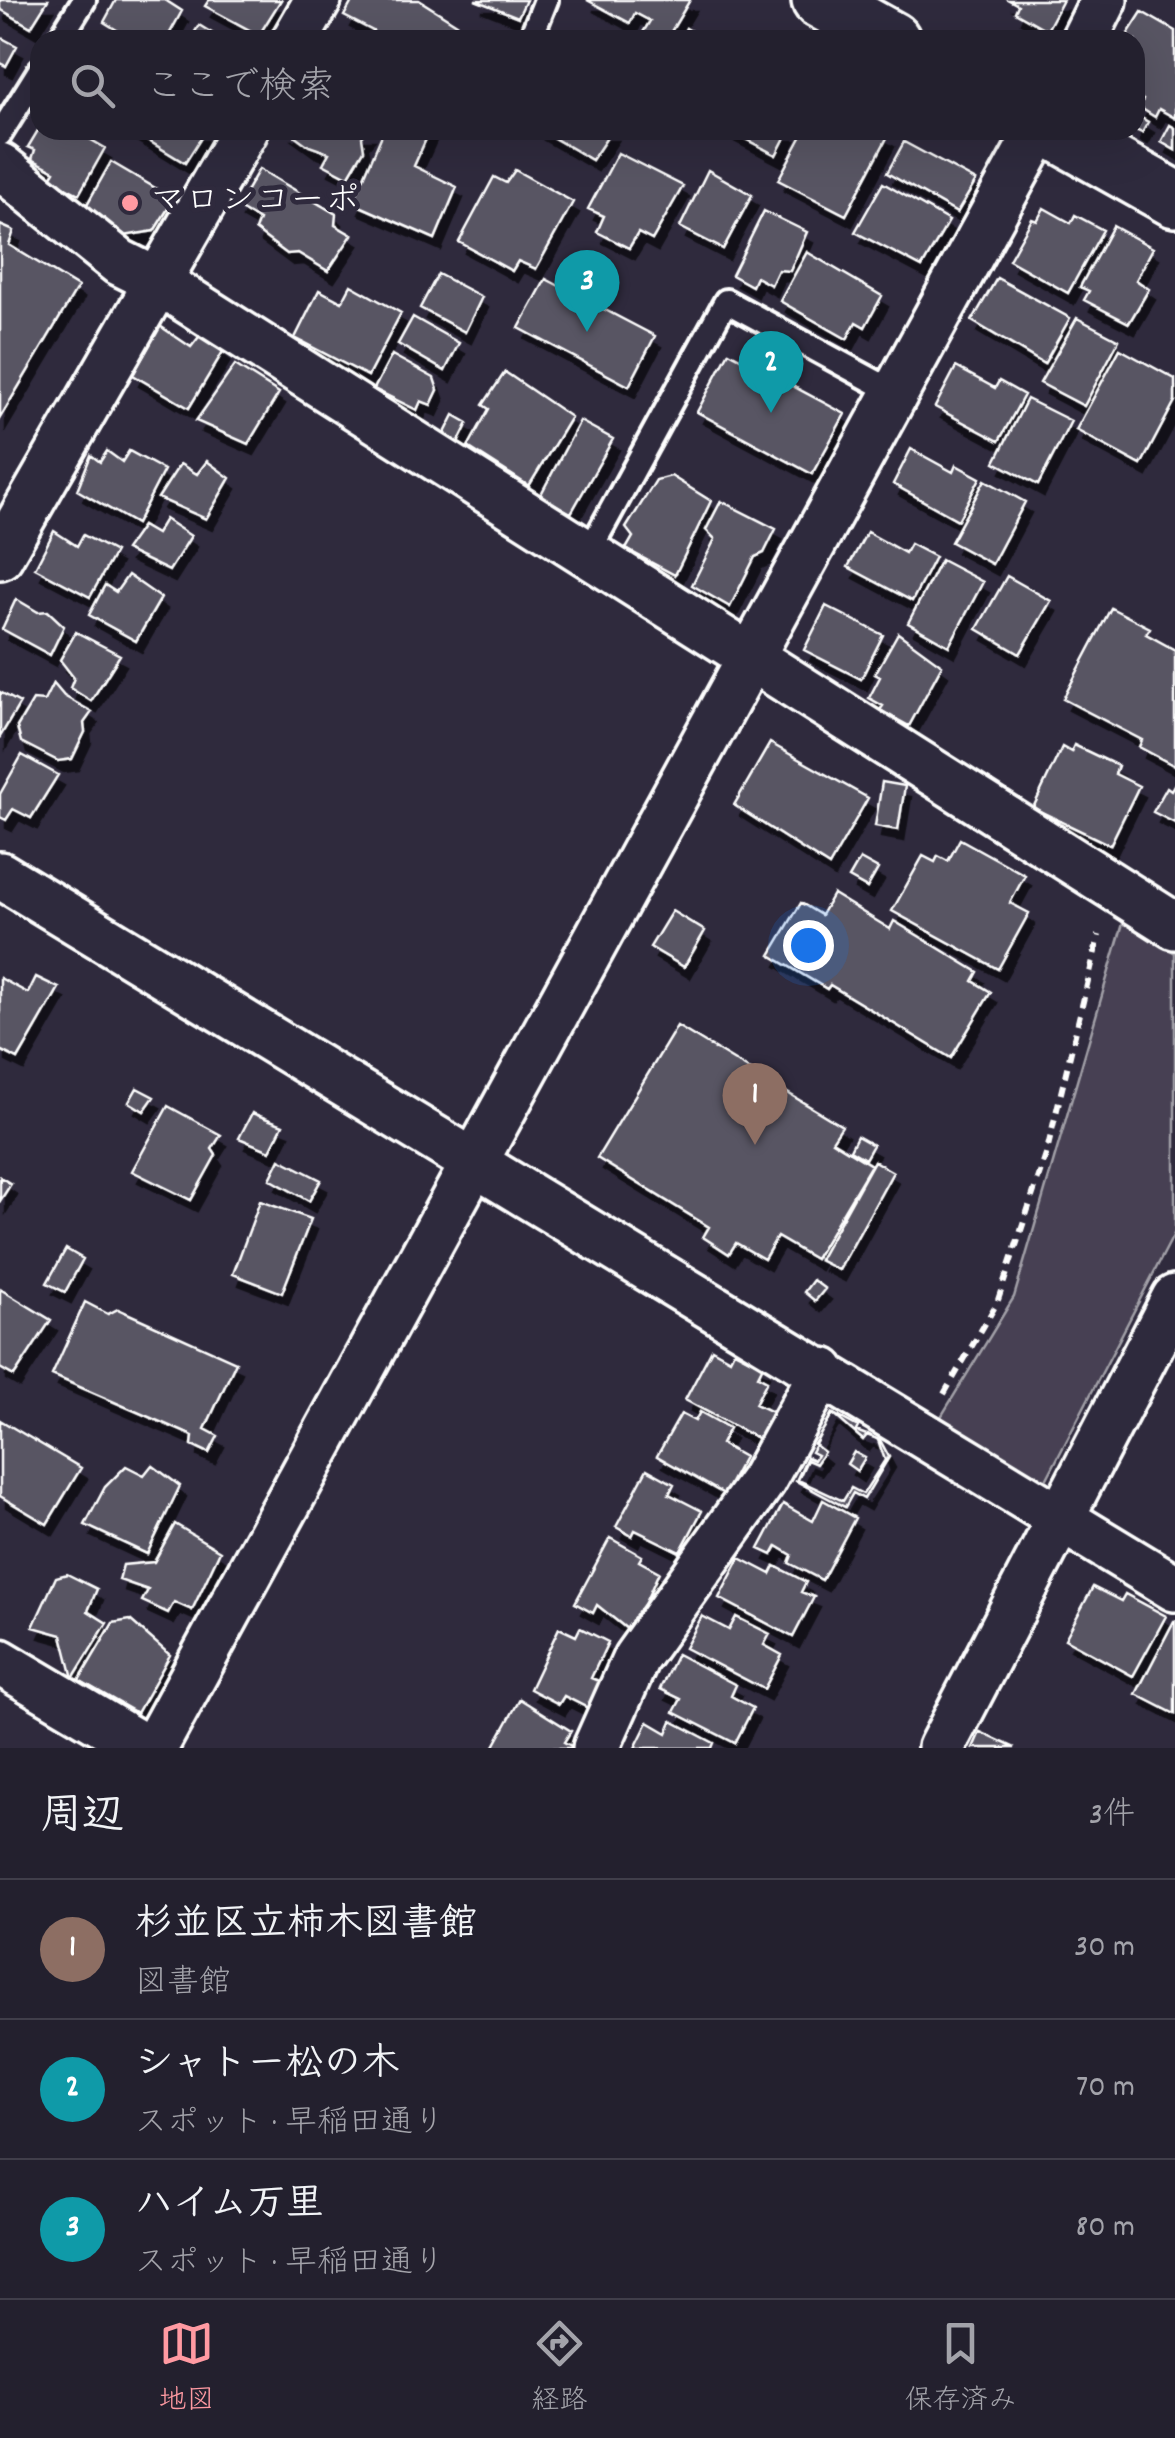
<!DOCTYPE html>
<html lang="ja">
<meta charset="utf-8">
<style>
body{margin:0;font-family:Dekko,"Klee One",sans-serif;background:#2f2d3a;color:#f1f3f6}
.you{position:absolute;left:808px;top:945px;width:35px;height:35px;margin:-25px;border:8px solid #fff;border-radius:50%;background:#1a73e8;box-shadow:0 0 0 15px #1a73e833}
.badge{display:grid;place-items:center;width:65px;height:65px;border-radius:50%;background:#ff9aa2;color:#fff;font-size:32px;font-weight:700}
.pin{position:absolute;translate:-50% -82px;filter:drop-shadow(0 2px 5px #0008)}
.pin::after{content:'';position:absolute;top:52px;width:35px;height:30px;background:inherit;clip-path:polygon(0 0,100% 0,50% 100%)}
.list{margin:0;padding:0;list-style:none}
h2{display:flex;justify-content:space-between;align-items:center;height:130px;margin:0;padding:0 40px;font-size:42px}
h2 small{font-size:32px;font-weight:400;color:#a3a3aa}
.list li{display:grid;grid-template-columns:65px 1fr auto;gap:30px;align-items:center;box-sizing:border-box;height:140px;padding:0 40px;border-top:2px solid #403e4a}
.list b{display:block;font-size:38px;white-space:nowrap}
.list p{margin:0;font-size:32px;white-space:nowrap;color:#a3a3aa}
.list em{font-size:32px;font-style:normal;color:#a3a3aa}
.icon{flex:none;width:55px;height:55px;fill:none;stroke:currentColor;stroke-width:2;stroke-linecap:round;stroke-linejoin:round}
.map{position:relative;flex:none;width:1175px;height:1748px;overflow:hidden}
.search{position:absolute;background:#23202e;box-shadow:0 10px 40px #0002;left:30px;right:30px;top:30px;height:110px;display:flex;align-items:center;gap:25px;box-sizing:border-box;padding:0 35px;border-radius:30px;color:#a3a3aa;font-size:38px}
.sheet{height:550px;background:#23202e}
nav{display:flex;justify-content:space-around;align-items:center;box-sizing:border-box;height:140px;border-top:2px solid #403e4a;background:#23202e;font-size:28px;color:#a3a3aa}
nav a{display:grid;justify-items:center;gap:5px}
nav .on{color:#ff9aa2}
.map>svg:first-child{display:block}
</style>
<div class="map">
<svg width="1175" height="1748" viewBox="0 0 1175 1748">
<defs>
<filter id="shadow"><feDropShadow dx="6" dy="11" stdDeviation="0" flood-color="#0009"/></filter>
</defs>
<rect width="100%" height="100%" fill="#2f2a3d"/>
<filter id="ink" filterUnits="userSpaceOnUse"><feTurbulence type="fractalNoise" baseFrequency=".01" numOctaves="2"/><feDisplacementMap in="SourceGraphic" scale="20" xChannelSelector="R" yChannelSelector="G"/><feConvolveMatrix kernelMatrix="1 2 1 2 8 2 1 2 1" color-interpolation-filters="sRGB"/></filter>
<g filter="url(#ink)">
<!-- green -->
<path fill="#464152" stroke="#a2a0a8" stroke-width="2.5" d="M1124,920L1175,953V1232L1043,1486L939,1420L1014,1297Z"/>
<!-- building -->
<path fill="#595564" stroke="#fff" stroke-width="2.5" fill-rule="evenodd" filter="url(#shadow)" d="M0,0H48L31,27L0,9Z
M116,0H165L182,11L166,40H133L104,22Z
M209,0H281L259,35L205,6Z
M353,0H419L482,40H369L373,31L344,16Z
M475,0H526L518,17Z
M587,0H690L666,40L642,34L650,21L635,13L630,23Z
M1009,0H1063L1047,30L1015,12L1018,5Z
M1142,12L1175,31V118L1159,109L1155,117L1139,107L1143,100L1135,95V40H1124Z
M199,25L223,40H190Z
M686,28L707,40H680Z
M0,37L17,46L6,66L0,63Z
M1135,114L1148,122L1142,133L1135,130Z
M1170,125L1175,128V150L1161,142Z
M40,127L74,130L105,148L79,194L50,179L55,171L32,159L35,150L28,147Z
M131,130H206L185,163Z
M287,130H368L362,137L364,150L348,177L323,164L329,153L309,146Z
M384,130H430L414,166L457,187L435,239L353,203Z
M540,130H612L592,160Z
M728,130H789L776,155Z
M805,130H876L888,136L846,215L778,180Z
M904,142L976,181L957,213L887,173Z
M618,153L683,186L652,240L638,233L629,248L597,232L604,216L588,209Z
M111,162L174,199L154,231L124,236L85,208Z
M259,169L336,214L335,225L352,235L328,271L298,253L287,254L255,230L259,220L237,207Z
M515,170L573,202L536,269L518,261L512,271L459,242L494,177L506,183Z
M708,170L752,195L723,249L680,227Z
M883,183L949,221L922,267L855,232Z
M1044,208L1071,223L1075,215L1103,230L1068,293L1009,260L1032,219L1037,221Z
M764,211L807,232L790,271L778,270L771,285L756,277L752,286L732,275Z
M0,225L14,231L9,245L78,287L0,418Z
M1113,226L1153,248L1136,280L1149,289L1129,323L1084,300L1089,291L1080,287Z
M807,252L882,296L865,327L856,322L847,339L780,301Z
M438,274L482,297L465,332L420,308Z
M997,278L1070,318L1044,364L972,321Z
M546,279L655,336L629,386L519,328Z
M351,285L401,313L368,376L295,338L319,290L342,302Z
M413,317L459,343L445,371L398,344Z
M1077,318L1119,340L1084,406L1040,383Z
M160,326L191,347L202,333L224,350L189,408L133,375Z
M1120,349L1175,379V401L1141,465L1076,430Z
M729,352L845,414L812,474L697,412Z
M392,355L434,378L438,390L431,405L421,401L417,410L374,389Z
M235,365L279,393L248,444L196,421Z
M956,367L995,388L999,381L1024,395L999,441L935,407Z
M505,372L571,417L529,486L468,447L489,409L483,405Z
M1027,399L1071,421L1038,485L995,462Z
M454,415L468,423L457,445L444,435Z
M580,421L613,439L571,513L540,496Z
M911,449L953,472L956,465L980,478L958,520L893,484Z
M107,451L122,462L129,451L164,470L136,524L77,490L91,455L100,462Z
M207,461L230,478L206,519L158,498L180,464L197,474Z
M671,476L711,501L675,575L626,549L633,537L626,528L656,480Z
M985,480L1025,502L992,564L951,542Z
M721,501L776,529L764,553L755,557L730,607L692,585L715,539L706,530Z
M165,519L191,536L169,571L125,550L142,526L156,534Z
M54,531L77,546L83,535L115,552L90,597L35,568Z
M867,532L905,553L910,544L935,557L912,601L848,567Z
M941,560L983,582L949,646L908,623Z
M128,575L161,598L136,641L89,615L105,585L116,592Z
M1007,576L1051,601L1020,654L977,629Z
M16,599L38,612L48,611L64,626L50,655L2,629Z
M826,606L883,635L861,679L804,650Z
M1111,608L1150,628L1146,634L1175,650V766L1139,747L1142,740L1063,699Z
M76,632L120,655L91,701L70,688L74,678L60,660Z
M898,633L942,665L909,726L880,710L883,706L869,698L880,677L875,674Z
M53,683L64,696L92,712L84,723L85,732L72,759L58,761L21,742L17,727L33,700L44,701Z
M0,692L20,703L0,737Z
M770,743L868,798L829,866L734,805Z
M1074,745L1118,766L1115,774L1139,786L1110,845L1033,808L1062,747L1071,752Z
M22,755L58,775L31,818L13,809L6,820L0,817V794Z
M882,782L905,786L898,830L875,826Z
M1175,783V823L1153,812L1167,787L1171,790Z
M960,839L1025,875L1010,903L1029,913L998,969L892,911L923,856L935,862L938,856L948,861Z
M860,859L878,869L867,888L849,878Z
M833,894L890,929L894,921L978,972L973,981L991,992L951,1058L830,985L827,989L770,955L801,903L821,915Z
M672,911L705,931L684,967L650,947Z
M36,977L59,988L18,1059L0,1050V978L28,993Z
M677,1026L842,1126L832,1141L871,1165L815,1259L777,1237L764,1259L736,1243L729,1254L703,1237L709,1227L597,1158Z
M137,1088L154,1097L144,1111L129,1102Z
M168,1106L221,1135L212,1149L216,1155L191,1200L132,1171Z
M252,1113L283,1125L270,1151L239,1138Z
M857,1136L873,1145L865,1159L850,1150Z
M280,1159L321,1180L309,1201L270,1179Z
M874,1161L893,1172L839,1270L819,1260Z
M0,1177L11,1184L0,1201Z
M260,1201L311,1219L282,1293L233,1274Z
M66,1249L83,1259L65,1292L47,1283Z
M813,1280L825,1289L815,1301L804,1292Z
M0,1289L51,1320L14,1376L0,1368Z
M85,1302L108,1314L118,1309L236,1362L205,1429L218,1436L209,1453L192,1445L193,1436L52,1375Z
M712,1349L730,1359L734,1351L763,1366L758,1376L767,1381L755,1404L772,1412L759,1439L685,1400Z
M700,1412L729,1428L721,1444L744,1457L724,1494L657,1456L681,1414L695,1421Z
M832,1413L858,1427L856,1431L880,1440L889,1457L864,1499L853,1493L845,1507L796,1481L807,1457L814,1460L817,1455L811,1452ZM854,1452L865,1458L857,1471L847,1464Z
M833,1414L863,1440L868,1434L878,1440L885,1460L863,1494L851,1488L843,1501L798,1480L807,1460L816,1464L824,1452L814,1444Z
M0,1420L81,1468L47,1524L0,1496Z
M152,1465L180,1486L147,1554L85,1525L105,1487L126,1466L144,1475Z
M647,1469L674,1484L669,1494L702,1511L680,1552L635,1530L632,1536L616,1527Z
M823,1500L855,1518L822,1580L789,1563L792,1555L777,1546L772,1555L759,1549L783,1504L813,1521Z
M175,1524L220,1551L192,1610L174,1602L168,1613L142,1601L148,1590L119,1580L123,1565L154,1562Z
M610,1538L642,1556L639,1561L659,1572L634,1627L629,1625L627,1629L597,1605L593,1613L575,1603Z
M740,1558L771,1574L775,1566L806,1582L801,1592L814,1597L793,1637L719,1598Z
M67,1574L97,1589L88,1611L107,1623L73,1678L62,1635L33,1627L56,1577Z
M1093,1587L1121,1601L1125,1594L1166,1616L1133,1676L1065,1639Z
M702,1616L729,1630L736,1617L770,1634L764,1645L782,1655L764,1689L685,1648Z
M130,1620L170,1655L137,1713L79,1680L113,1623Z
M1174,1621H1175V1714L1136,1694Z
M559,1628L576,1636L580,1628L608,1642L591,1678L601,1682L588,1708L564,1696L559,1704L530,1689Z
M677,1654L736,1685L731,1696L753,1708L735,1743L674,1712L681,1699L660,1689Z
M520,1699L571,1731L564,1742L575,1748H493Z
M672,1721L714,1743L712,1748H635L648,1722L667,1733Z
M980,1732L1015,1748H973Z"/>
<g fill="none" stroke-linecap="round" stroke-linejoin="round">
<defs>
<path id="service" d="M59,40L84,0
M530,40L546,0
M0,134L40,70
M587,555L726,301L894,392"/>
<path id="minor" d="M295,40L318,0
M1084,40L1104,0
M0,166L119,262L159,282L1175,926
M0,556L245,130
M0,875L1175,1588
M0,1662L145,1748
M154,1748L1039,130
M596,1748L636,1658L763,1480L823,1371
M941,1748L1175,1298"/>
<path id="secondary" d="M820,0L892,40
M1052,130L1175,199"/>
</defs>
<!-- service casing -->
<use href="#service" stroke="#fff" stroke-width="30"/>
<!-- minor casing -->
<use href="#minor" stroke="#fff" stroke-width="52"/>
<!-- secondary casing -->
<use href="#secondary" stroke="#fff" stroke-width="62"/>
<!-- path -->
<path stroke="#fff" stroke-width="6" stroke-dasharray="10 8" stroke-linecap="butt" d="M944,1394L997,1303L1046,1155L1099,935"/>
<!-- service -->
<use href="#service" stroke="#2f2a3d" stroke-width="22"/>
<!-- minor -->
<use href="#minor" stroke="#2f2a3d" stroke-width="45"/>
<!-- secondary -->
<use href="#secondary" stroke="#2f2a3d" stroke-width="55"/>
</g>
</g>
<!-- markers -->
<circle fill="#ff9aa2" stroke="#2f2a3d" stroke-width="4" cx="130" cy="203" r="10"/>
<g text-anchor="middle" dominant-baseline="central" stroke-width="10" stroke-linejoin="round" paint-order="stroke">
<!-- poi labels -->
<g font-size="35" fill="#fff" stroke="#2f2a3d" text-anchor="start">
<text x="150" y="203">マロンコーポ</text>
</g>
</g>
</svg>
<div class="you"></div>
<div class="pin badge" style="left:755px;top:1145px;background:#8d6e63">1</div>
<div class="pin badge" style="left:771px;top:413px;background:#0f9aa8">2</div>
<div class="pin badge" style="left:587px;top:332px;background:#0f9aa8">3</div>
<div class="search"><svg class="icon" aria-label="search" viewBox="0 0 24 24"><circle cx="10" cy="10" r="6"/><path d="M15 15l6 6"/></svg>ここで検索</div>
</div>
<section class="sheet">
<h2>周辺<small>3件</small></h2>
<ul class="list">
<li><span class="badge" style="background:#8d6e63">1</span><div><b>杉並区立柿木図書館</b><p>図書館</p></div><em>30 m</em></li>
<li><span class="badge" style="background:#0f9aa8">2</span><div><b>シャトー松の木</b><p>スポット · 早稲田通り</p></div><em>70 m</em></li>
<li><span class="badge" style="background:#0f9aa8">3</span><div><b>ハイム万里</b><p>スポット · 早稲田通り</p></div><em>80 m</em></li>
</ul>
</section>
<nav>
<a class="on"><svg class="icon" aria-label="map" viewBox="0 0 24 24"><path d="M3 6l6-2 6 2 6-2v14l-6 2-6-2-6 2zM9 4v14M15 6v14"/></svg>地図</a>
<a><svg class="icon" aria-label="directions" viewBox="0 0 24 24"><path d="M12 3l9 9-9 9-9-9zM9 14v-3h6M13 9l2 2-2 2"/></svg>経路</a>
<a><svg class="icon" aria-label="saved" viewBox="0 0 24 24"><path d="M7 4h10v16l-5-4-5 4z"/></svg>保存済み</a>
</nav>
